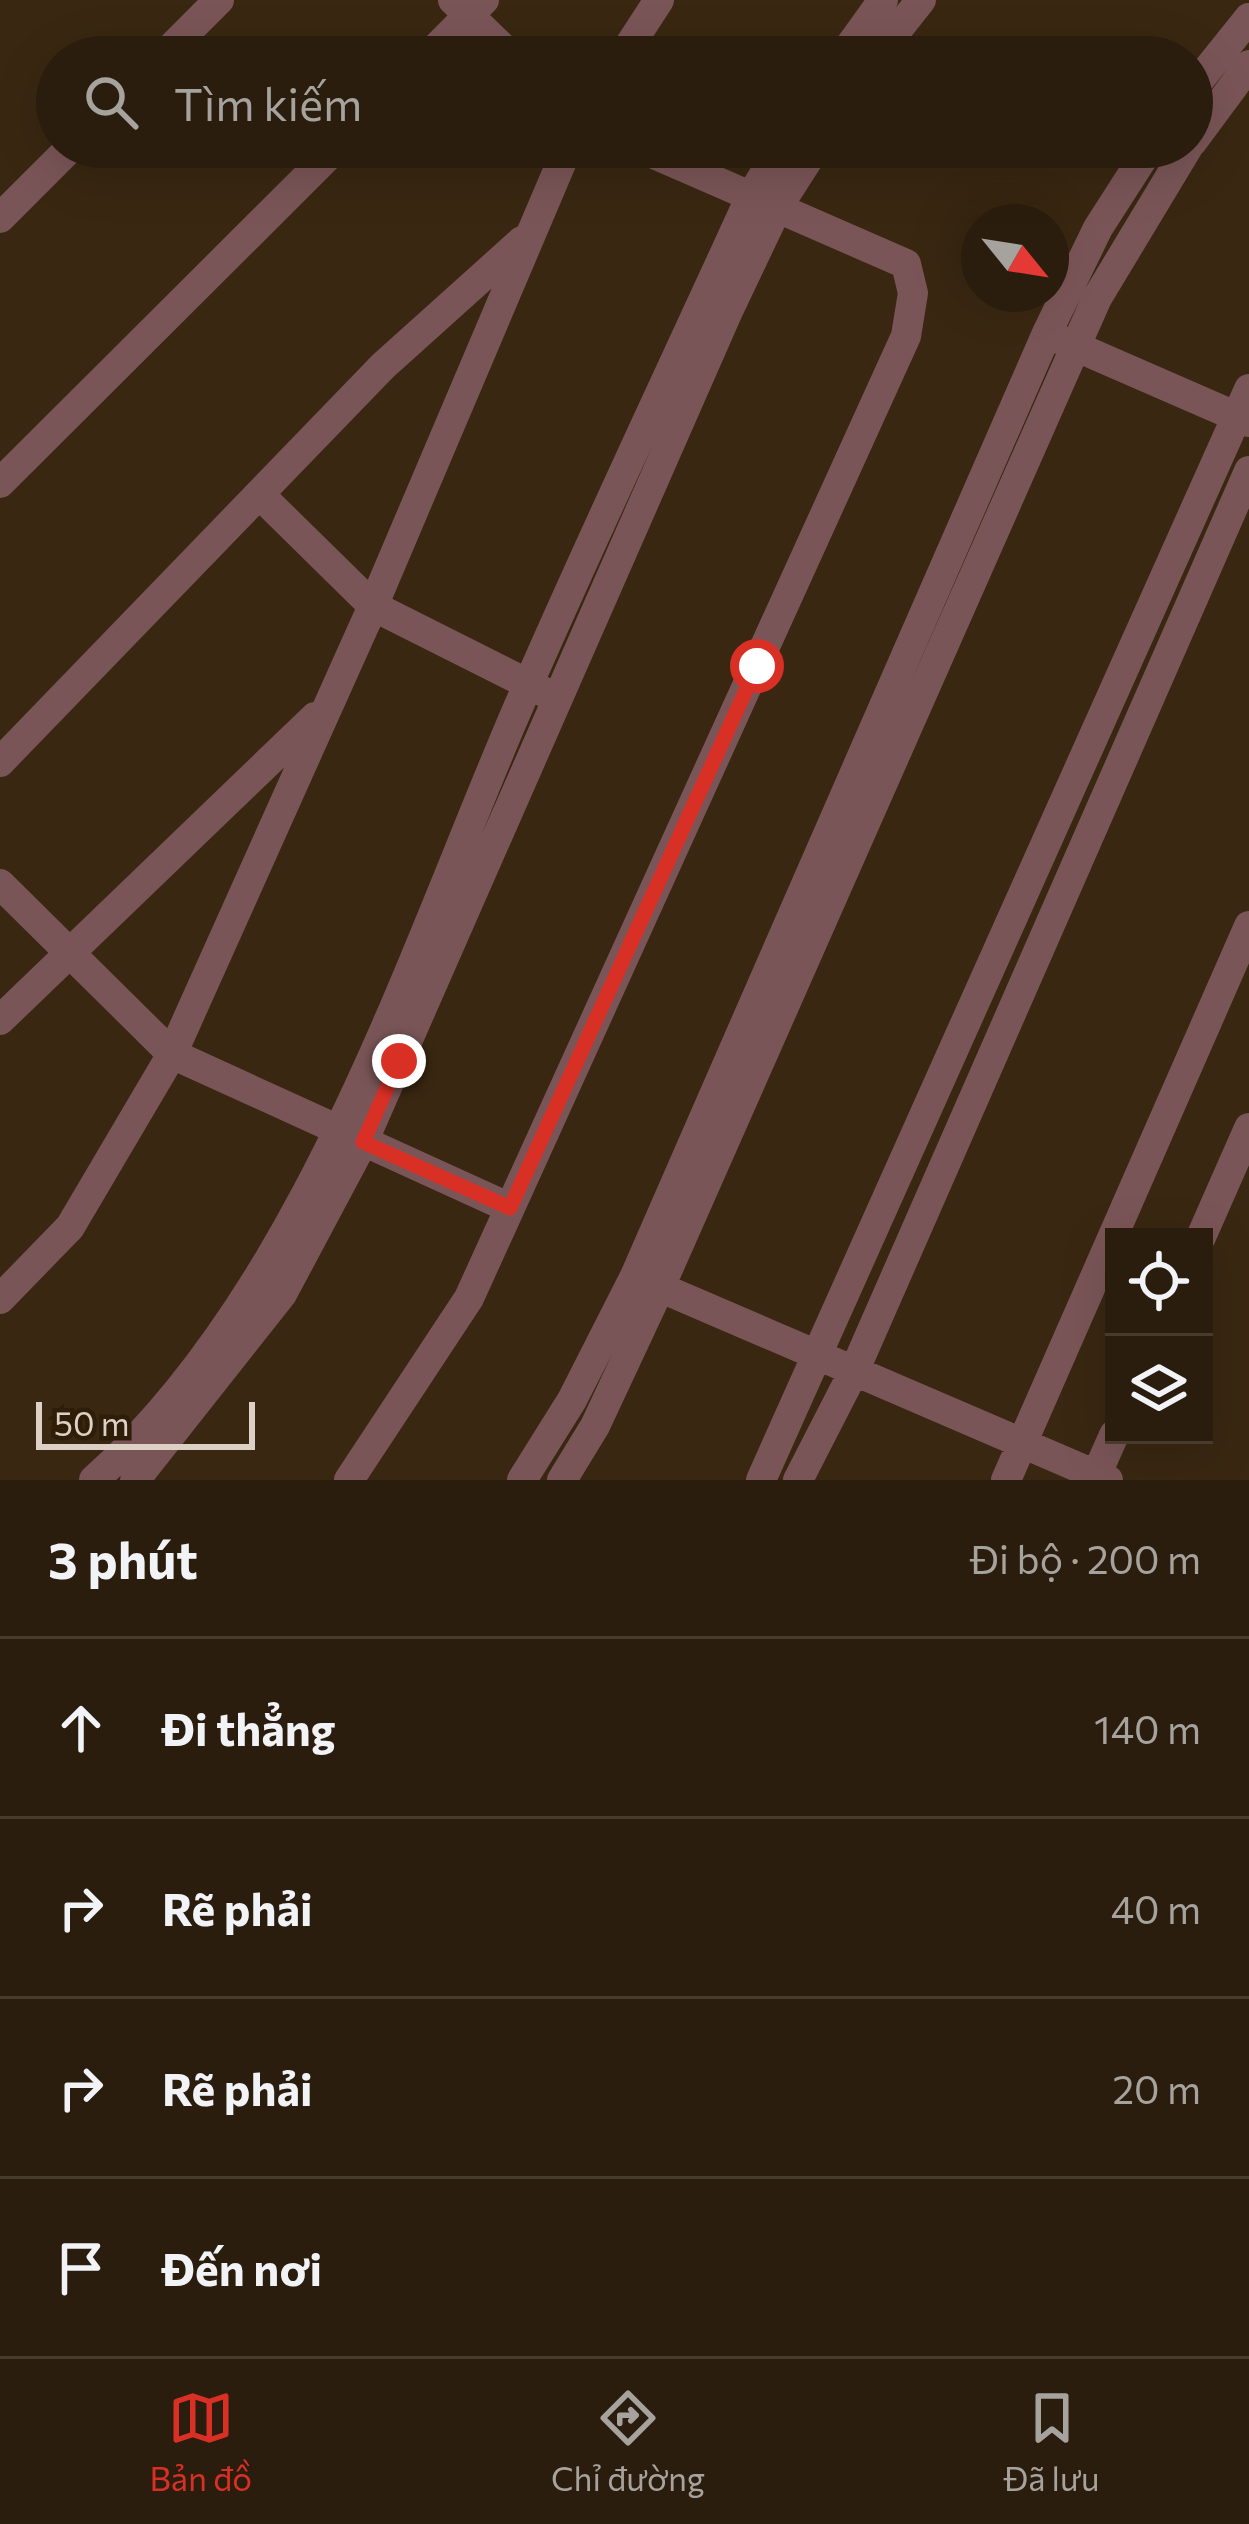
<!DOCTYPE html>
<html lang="vi">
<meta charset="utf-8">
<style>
body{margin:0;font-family:Commissioner,sans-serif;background:#332616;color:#f1f3f6}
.controls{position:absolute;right:36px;bottom:36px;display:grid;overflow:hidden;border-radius:0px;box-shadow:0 12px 48px #0002}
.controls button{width:108px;height:108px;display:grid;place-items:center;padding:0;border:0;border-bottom:3px solid #473b2e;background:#2b1d0d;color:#f1f3f6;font:60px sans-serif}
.compass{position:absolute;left:961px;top:204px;width:108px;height:108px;border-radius:50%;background:#2b1d0d;box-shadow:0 12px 48px #0002;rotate:120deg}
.scale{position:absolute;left:36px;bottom:30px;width:219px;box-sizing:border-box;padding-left:12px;border:6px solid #dcd1c4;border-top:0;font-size:33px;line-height:42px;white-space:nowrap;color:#dcd1c4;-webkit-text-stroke:9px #2e1d07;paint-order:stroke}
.stop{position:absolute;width:36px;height:36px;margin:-27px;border:9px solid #d93025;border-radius:50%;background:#fff}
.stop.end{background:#d93025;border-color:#fff;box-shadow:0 3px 12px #0008}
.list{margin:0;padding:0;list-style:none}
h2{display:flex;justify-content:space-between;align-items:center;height:156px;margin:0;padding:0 48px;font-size:51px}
h2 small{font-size:39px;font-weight:400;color:#a6a29d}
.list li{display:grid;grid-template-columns:78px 1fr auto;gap:36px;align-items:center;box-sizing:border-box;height:180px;padding:0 48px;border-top:3px solid #473b2e}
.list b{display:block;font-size:45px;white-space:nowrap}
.list em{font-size:39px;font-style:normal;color:#a6a29d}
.icon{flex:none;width:66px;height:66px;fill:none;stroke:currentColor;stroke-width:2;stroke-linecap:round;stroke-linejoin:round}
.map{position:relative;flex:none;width:1249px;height:1480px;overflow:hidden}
.search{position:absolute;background:#2b1d0d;box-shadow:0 12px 48px #0002;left:36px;right:36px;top:36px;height:132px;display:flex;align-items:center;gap:30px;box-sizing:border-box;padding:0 42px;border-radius:66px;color:#a6a29d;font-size:45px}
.sheet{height:876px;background:#2b1d0d}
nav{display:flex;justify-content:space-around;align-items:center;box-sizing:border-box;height:168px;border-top:3px solid #473b2e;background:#2b1d0d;font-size:33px;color:#a6a29d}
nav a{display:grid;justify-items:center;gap:6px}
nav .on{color:#d93025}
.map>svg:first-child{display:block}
</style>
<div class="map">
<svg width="1249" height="1480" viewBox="0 0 1249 1480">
<rect width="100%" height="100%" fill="#392711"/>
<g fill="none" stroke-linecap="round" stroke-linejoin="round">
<!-- minor -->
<path stroke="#7a5557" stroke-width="30" d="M453,0L512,57
M162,57L219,0
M427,57L484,0
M622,57L659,0
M842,57L883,0
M876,57L921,0
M1192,89L1249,18
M1192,142L1249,65
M0,218L71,147
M1063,341L1249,422
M0,483L337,147
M259,494L373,606L546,693
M0,762L383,366L522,241
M0,884L172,1054L510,1208
M0,1020L315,717
M1201,1237L1249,1128
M645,1281L1108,1480
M0,1299L70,1227L172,1054L373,606L568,147
M94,1480C301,1295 405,974 511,724C587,547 671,372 751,196L781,147
M135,1480L282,1294L363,1142L728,311L777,208L816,147
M349,1480L469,1298L906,336L913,293L906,264L638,147
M522,1480L572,1400L635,1276L1047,333L1098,228L1150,147
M562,1480L595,1426L660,1287L1097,298L1188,147
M761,1480L1249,389
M798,1480L856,1367L1249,471
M1006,1480L1249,926
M1094,1480L1114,1435"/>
</g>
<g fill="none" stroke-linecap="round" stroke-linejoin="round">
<!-- route -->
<path stroke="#d93025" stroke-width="15" d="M399,1061L363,1142L510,1208L757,666"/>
</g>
</svg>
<div class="controls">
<button><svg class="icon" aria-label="locate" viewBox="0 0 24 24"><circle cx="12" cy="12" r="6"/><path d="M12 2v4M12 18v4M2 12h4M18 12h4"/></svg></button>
<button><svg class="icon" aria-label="layers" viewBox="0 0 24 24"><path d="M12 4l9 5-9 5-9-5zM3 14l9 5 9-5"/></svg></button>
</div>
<svg class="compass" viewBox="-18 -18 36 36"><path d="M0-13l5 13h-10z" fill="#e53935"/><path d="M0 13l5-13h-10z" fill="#a6a29d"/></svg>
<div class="scale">50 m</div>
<div class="stop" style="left:757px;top:666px"></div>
<div class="stop end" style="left:399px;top:1061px"></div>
<div class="search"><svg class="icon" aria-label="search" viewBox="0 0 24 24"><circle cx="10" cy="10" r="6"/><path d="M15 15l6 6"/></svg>Tìm kiếm</div>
</div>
<section class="sheet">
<h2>3 phút<small>Đi bộ · 200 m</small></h2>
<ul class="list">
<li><svg class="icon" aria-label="ahead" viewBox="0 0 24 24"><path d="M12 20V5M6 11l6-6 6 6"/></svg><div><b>Đi thẳng</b></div><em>140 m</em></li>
<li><svg class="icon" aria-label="right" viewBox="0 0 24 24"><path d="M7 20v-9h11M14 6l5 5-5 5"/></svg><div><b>Rẽ phải</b></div><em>40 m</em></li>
<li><svg class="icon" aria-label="right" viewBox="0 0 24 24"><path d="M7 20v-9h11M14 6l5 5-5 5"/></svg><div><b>Rẽ phải</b></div><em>20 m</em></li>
<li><svg class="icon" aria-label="arrive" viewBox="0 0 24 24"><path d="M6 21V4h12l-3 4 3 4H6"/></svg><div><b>Đến nơi</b></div></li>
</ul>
</section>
<nav>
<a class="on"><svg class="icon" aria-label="map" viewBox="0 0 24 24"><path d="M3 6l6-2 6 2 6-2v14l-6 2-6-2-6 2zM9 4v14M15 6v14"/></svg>Bản đồ</a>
<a><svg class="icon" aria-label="directions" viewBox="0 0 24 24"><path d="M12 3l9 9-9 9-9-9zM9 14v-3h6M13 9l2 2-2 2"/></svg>Chỉ đường</a>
<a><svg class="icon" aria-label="saved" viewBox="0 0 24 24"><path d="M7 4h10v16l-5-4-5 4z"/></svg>Đã lưu</a>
</nav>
